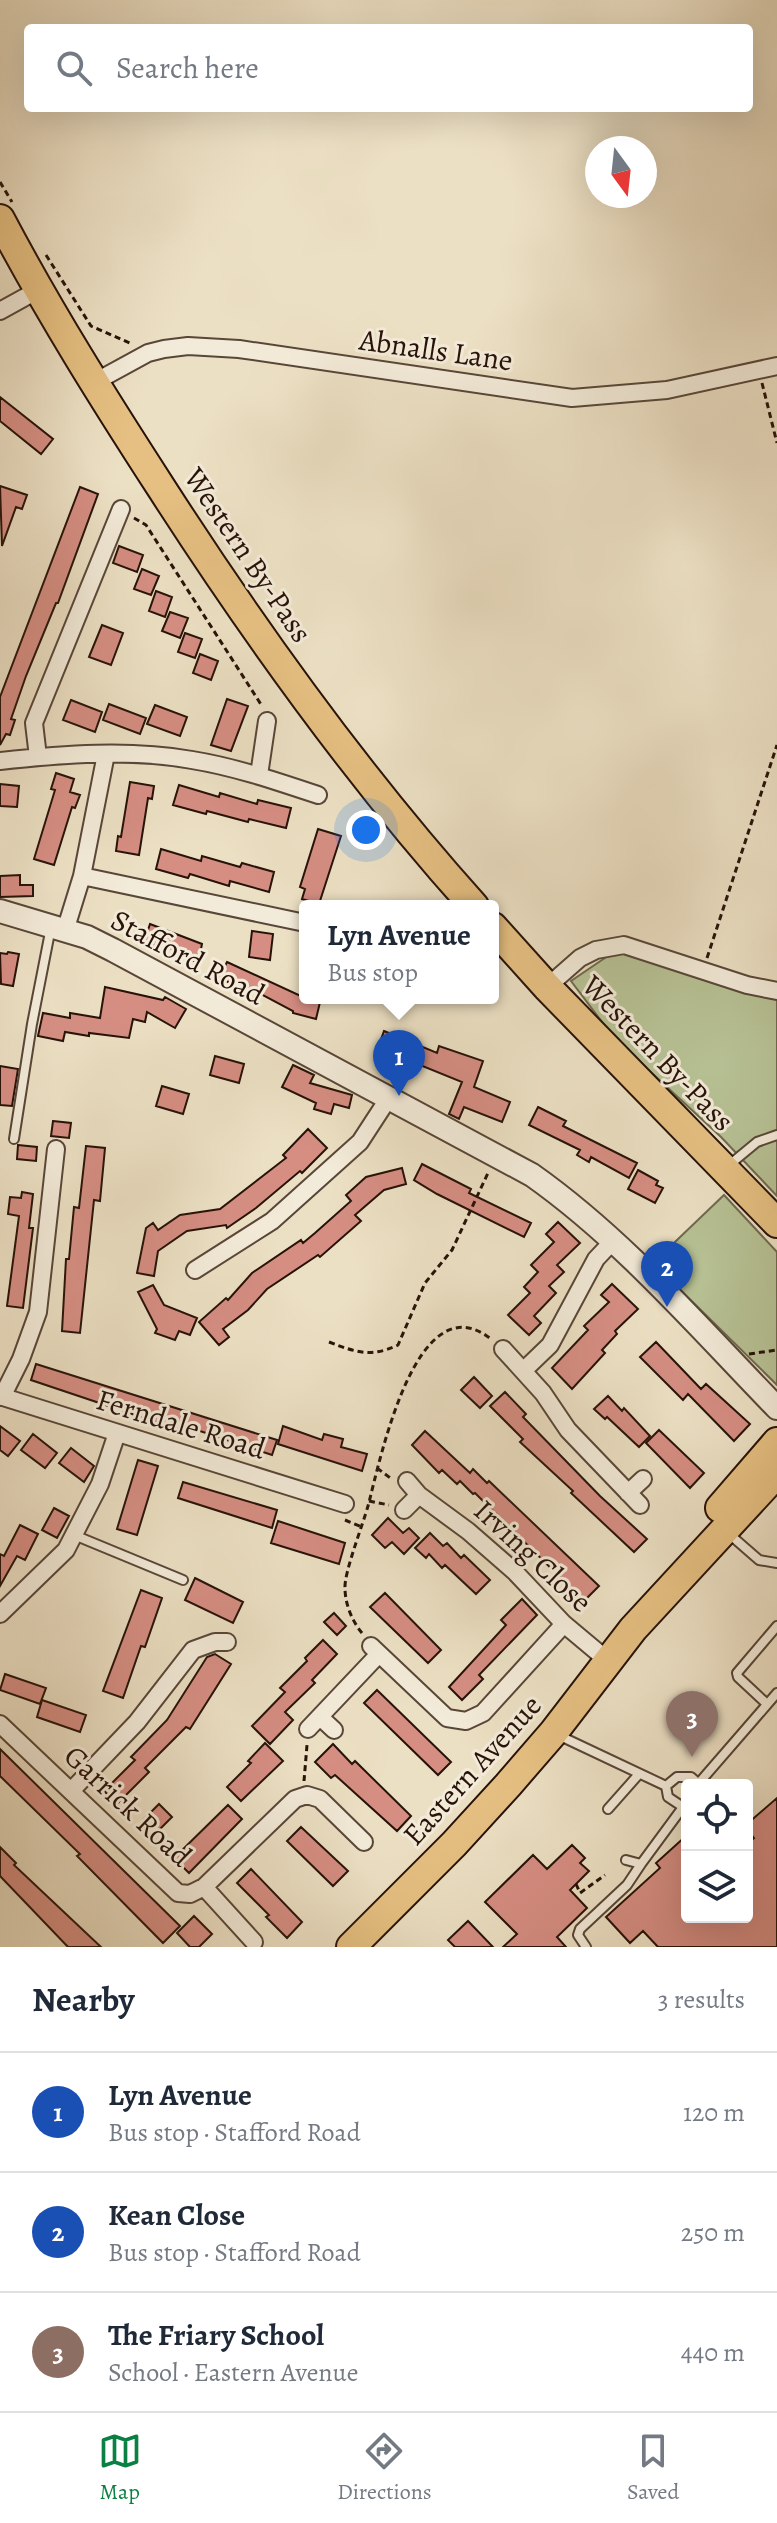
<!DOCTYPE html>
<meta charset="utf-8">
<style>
body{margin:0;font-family:Alegreya,serif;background:#f6f6f7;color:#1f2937}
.controls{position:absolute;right:24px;bottom:24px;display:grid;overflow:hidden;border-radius:8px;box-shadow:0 8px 32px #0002}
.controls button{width:72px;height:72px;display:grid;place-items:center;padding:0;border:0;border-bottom:2px solid #e0e1e3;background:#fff;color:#1f2937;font:40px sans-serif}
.compass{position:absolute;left:585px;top:136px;width:72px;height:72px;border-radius:50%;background:#fff;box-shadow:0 8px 32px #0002;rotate:165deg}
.you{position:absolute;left:366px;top:830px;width:28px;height:28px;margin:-20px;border:6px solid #fff;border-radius:50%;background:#1a73e8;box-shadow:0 0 0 12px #1a73e833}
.badge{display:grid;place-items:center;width:52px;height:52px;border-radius:50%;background:#0b8043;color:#fff;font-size:26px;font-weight:700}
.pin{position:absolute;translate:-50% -66px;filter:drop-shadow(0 2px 4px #0008)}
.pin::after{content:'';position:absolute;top:42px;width:28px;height:24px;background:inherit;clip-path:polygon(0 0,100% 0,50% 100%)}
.popup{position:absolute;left:299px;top:900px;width:200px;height:104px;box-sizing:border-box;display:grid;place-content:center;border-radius:8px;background:#fff;filter:drop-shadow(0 2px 6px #0005);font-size:26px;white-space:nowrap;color:#747a83}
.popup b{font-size:30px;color:#1f2937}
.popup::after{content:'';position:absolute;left:50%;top:100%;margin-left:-16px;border:16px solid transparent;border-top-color:#fff}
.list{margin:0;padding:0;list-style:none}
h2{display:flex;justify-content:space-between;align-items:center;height:104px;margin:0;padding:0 32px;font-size:34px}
h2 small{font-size:26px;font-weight:400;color:#747a83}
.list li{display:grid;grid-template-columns:52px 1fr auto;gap:24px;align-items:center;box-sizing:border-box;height:120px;padding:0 32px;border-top:2px solid #e0e1e3}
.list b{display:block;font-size:30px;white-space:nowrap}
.list p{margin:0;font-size:26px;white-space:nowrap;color:#747a83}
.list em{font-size:26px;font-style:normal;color:#747a83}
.icon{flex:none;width:44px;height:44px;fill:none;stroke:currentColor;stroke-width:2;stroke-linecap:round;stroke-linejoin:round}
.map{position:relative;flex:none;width:777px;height:1947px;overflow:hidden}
.search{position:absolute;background:#fff;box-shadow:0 8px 32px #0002;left:24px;right:24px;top:24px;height:88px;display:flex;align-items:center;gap:20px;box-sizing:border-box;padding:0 28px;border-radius:8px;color:#747a83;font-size:30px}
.sheet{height:464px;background:#fff}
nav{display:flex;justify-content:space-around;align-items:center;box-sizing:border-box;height:112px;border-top:2px solid #e0e1e3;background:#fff;font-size:22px;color:#747a83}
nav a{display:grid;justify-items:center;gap:4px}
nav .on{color:#0b8043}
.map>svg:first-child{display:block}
</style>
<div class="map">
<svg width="777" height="1947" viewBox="0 0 777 1947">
<rect width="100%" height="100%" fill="#ece0c4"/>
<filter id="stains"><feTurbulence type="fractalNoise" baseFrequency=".0025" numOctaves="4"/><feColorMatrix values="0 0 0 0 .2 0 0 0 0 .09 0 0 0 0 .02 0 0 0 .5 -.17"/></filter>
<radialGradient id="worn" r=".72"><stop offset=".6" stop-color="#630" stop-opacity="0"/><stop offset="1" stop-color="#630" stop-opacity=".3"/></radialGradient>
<!-- green -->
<path fill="#b7c295" stroke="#6f6a4f" stroke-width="2" d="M624,945L777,987V1196L721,1137L615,1039L571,981Z
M724,1195L777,1252V1385L653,1263Z"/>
<!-- building -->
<path fill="#d68e83" stroke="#271209" stroke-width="2" d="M0,397L53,439L41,454L0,421Z
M0,486L27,495L22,509L16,507L2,546Z
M80,487L98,494L58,603H56L26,676L11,719L15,720L10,735L6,734L0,745V697Z
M119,546L143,555L137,572L113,563Z
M142,569L159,576L151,595L134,589Z
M156,591L172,597L165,617L149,611Z
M170,612L188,618L180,638L162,631Z
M102,625L123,633L111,665L89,657Z
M185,633L202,639L195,658L178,652Z
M200,654L218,661L211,680L193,673Z
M227,699L248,706L231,751L211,745Z
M71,700L102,712L95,732L63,720Z
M109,704L146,718L140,734L103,720Z
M155,705L187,717L180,736L147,724Z
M56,773L74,779L70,792L80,795L75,808L72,807L54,865L34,859L55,790L51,789Z
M130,782L154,786L152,799L148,798L139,855L116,851L118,836L121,837Z
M0,784L19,786L17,807L0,806Z
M179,785L219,797L220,793L257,804L258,800L291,808L286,828L249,819L248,822L207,811L206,814L173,805Z
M318,829L341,836L319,904L302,899L305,889L300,887Z
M161,849L201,861L202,856L240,867L242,863L274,872L269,892L230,881L229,886L190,874L188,878L156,869Z
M20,875V885H33V896L0,897V876Z
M150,924L202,944L201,949L204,951L198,963L167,946L166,950L144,942Z
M252,931L273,934L270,960L249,957Z
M8,952L19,954L13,986L1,984L0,953L7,954Z
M227,962L305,998H321L316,1019L293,1013V1011L236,981L234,985L216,976L221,966L224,968Z
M105,987L163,1000L165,997L186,1009L175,1028L147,1012L145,1022L133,1019L129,1038L89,1033V1036L65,1032L63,1041L38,1036L43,1013L70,1018V1013L100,1018Z
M384,1031L437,1053L439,1046L483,1061L474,1087L510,1102L502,1122L464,1107L459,1119L449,1114L462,1082L378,1048Z
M215,1056L244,1064L239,1083L210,1075Z
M293,1065L314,1075L310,1083L352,1095L349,1108L334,1104L331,1114L314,1109L316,1103L282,1087Z
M0,1066L18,1069L12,1106L0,1105Z
M162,1086L189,1094L183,1114L156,1106Z
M538,1107L566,1121L563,1126L637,1163L629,1178L591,1157L589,1162L577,1155L580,1150L529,1125Z
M53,1121L71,1123L69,1138L51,1136Z
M308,1129L327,1148L302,1173L300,1171L256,1208L227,1228L226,1225L187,1231L158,1251L154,1276L137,1273L146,1228L153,1223L158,1230L180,1215L220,1209L286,1158L283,1155Z
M18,1145L37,1147L36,1161L17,1159Z
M86,1146L105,1148L100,1201L94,1200L80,1333L62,1331L66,1259H69L74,1207L79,1208Z
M422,1164L471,1189L469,1193L531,1223L524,1237L437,1194L414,1180Z
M402,1168L406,1184L384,1190L355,1215L361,1221L320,1257L318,1255L267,1289L248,1310L223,1329L229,1337L219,1345L199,1322L226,1298L228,1300L252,1273L301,1240L303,1243L315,1233L351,1201L346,1195L366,1177Z
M638,1170L658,1181L656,1185L663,1188L655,1203L628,1189Z
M22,1192L33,1194L29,1228H33L23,1308L7,1306L19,1216L8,1214L10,1197L21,1198Z
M558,1222L580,1243L557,1265L564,1272L549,1286L556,1293L534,1316L541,1323L529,1335L508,1315L530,1293L524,1287L538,1272L531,1265L554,1242L546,1234Z
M612,1284L638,1309L615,1331L617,1334L602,1350L605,1353L572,1389L552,1368L588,1330L584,1326L609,1302L601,1295Z
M153,1285L164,1305L197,1318L190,1335L179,1331L175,1340L155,1333L157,1329L138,1292Z
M656,1342L701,1389L706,1384L750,1424L734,1441L688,1394L683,1400L640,1357Z
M36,1364L277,1440L272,1455L191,1428L190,1432L162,1424L31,1380Z
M474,1377L492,1396L480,1408L461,1390Z
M505,1392L526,1414L523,1417L600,1496L647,1539L634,1552L571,1493L573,1491L520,1442L523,1439L490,1406Z
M608,1396L622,1411L624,1408L650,1436L639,1447L607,1417L605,1419L594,1409Z
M0,1426L20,1441L8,1456L0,1450Z
M283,1426L322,1440L324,1434L343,1439L341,1447L367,1454L362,1471L278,1444Z
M659,1430L704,1473L690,1488L646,1443Z
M425,1431L470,1473L473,1469L487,1483L489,1481L599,1586L584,1601L475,1493L473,1494L460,1481L457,1484L442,1470L439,1473L412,1445Z
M33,1434L57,1453L45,1468L21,1450Z
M71,1448L94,1466L84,1482L59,1463Z
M138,1460L158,1466L137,1535L117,1529Z
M183,1482L277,1510L272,1528L178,1498Z
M54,1508L69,1516L57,1538L42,1530Z
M388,1518L403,1533L409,1528L419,1538L404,1554L392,1542L385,1548L372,1535Z
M278,1521L345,1543L339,1564L271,1543Z
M20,1525L38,1534L25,1560L17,1556L0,1586V1554L4,1556Z
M430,1533L443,1546L447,1543L461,1558L464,1555L490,1580L476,1594L445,1565L442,1568L429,1554L426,1558L415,1548Z
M195,1578L243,1602L233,1623L185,1600Z
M141,1590L162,1598L145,1647L141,1646L123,1698L103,1691Z
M385,1593L441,1650L428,1663L370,1607Z
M522,1599L537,1615L479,1675L483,1679L462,1700L449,1687L506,1625L501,1620Z
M334,1613L346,1626L337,1635L324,1622Z
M323,1640L337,1654L312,1680L315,1683L285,1712L293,1720L270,1744L252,1726L285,1692L280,1688L307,1661L305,1658Z
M215,1654L231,1664L190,1729L186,1727L145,1768L149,1772L117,1804L104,1791L135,1760L131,1757L167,1720L207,1657Z
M5,1674L46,1688L40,1704L0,1690Z
M377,1690L451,1762L438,1775L364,1703Z
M42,1700L86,1715L80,1732L37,1717Z
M265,1743L283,1761L241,1801L227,1787L251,1763L248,1761Z
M333,1744L352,1764L355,1761L411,1816L397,1831L335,1775L331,1778L315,1762Z
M0,1749L180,1926L163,1943L77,1856L80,1854L0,1776Z
M777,1798V1947H658L643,1931L630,1943L606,1917L660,1868L656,1863L687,1835V1917H747V1844L754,1838L747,1829V1824Z
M159,1804L172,1817L157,1832L144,1819Z
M228,1805L242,1819L189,1873L174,1858Z
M301,1827L348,1871L333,1886L287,1841Z
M572,1845L585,1858L580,1863L589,1871L570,1890L587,1908L557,1937L566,1947H503L517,1934L485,1902L533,1855L547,1869Z
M0,1847L16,1863L14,1865L101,1947H68L0,1876Z
M251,1869L302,1922L287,1938L266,1917L269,1915L237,1883Z
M194,1916L212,1934L199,1947H190L177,1933Z
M468,1921L493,1947H455L448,1940Z"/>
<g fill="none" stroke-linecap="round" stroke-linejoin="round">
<defs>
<path id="service" d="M14,1139L32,1024L51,927
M728,1166L757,1142L777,1135
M728,1533L759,1560L777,1563
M74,1535L183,1580
M767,1704L738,1677L737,1673L777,1626
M558,1735L666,1786
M699,1783L777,1693
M666,1786L677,1777H691L700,1785
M666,1786L668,1797L683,1807
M608,1809L639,1774
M626,1860L641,1864L683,1807L687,1806
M586,1947L578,1935L580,1929L627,1885L641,1864"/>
<path id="minor" d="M0,311L38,290
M93,383L148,353L164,349L188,346L239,349L572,398L667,390L777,366
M38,757L34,723L121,509
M0,761C63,754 130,749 192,760C235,767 276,781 318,795
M259,775L267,721
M82,876L305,923
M65,931L82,876L106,754
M547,987L580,958L596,950L624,945L747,985L777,991
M195,1270L272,1221L360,1142L388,1099
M503,1349L543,1393L568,1430L640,1505
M523,1371L550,1345L596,1259L613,1241
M0,1396L345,1504
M2,1397L21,1359L38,1312L56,1149
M407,1481L419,1495L468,1531L515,1572L564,1624L607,1660
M628,1493L643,1479
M404,1510L419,1495
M0,1614L66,1550L100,1484L117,1433
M371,1646L447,1718L466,1721L483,1713L564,1624
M320,1717L334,1730
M0,1724L178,1893L190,1894L204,1887L295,1799L307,1795L320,1799L364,1842
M308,1729L379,1654
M71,1791L137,1722L193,1650L215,1642H227
M204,1887L254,1942"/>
<path id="tertiary" d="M0,911L87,937L113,950L532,1175C624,1240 699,1328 777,1408"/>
<path id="trunk" d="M0,219C49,312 105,401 162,489C256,635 358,777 474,906
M493,927L547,987L777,1223
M720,1508L777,1442
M351,1947L454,1844L508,1785L553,1733L633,1629L777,1473"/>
</defs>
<!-- service casing -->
<use href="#service" stroke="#584638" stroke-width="12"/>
<!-- minor casing -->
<use href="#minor" stroke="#584638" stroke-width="20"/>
<!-- tertiary casing -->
<use href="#tertiary" stroke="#584638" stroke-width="26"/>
<!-- trunk casing -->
<use href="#trunk" stroke="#271209" stroke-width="32"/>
<!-- path -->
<path stroke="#271209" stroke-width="3" stroke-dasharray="6 4" stroke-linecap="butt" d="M0,182L12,202
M46,255L91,326L132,344
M762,383L777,443
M134,518L146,525L262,706
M707,958L777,745
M329,1342C355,1352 371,1358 398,1345L425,1283L452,1250L488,1173
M749,1354L777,1350
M377,1468L393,1480
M369,1501L389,1505
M345,1520L362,1527
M362,1633C352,1621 345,1604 345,1588C344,1573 363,1524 368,1506C380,1461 416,1280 491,1339
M304,1781L307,1745
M576,1884L580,1893L605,1875"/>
<!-- service -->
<use href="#service" stroke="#f3ebd9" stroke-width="8"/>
<!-- minor -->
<use href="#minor" stroke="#f3ebd9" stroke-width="16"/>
<!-- tertiary -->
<use href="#tertiary" stroke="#f3ebd9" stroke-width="22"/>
<!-- trunk -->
<use href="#trunk" stroke="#e6c082" stroke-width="28"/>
</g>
<g text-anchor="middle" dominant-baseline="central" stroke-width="6" stroke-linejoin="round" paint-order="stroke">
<!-- street labels -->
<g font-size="30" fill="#271209" stroke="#f3ebd9">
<text transform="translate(436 350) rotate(8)">Abnalls Lane</text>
<text transform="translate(248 555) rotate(56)">Western By-Pass</text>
<text transform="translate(188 957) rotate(28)">Stafford Road</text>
<text transform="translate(658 1053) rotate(46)">Western By-Pass</text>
<text transform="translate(181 1424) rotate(17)">Ferndale Road</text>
<text transform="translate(533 1556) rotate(43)">Irving Close</text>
<text transform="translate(472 1770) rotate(-48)">Eastern Avenue</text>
<text transform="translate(128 1806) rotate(43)">Garrick Road</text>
</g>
</g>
<rect width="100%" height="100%" filter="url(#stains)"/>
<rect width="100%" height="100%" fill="url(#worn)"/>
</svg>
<div class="controls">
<button><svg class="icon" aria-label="locate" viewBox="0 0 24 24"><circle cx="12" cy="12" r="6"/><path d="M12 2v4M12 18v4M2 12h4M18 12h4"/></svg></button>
<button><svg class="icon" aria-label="layers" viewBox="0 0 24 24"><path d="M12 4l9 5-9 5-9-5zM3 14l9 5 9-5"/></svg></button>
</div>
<svg class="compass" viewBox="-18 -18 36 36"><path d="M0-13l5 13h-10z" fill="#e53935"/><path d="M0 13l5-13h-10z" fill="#747a83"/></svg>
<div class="you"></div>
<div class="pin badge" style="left:399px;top:1096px;background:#1a4fb4">1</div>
<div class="popup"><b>Lyn Avenue</b>Bus stop</div>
<div class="pin badge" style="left:667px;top:1307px;background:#1a4fb4">2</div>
<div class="pin badge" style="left:692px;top:1757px;background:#8d6e63">3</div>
<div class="search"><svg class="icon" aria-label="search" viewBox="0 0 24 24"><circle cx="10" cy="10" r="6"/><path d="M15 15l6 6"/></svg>Search here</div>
</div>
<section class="sheet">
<h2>Nearby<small>3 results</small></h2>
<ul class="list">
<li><span class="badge" style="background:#1a4fb4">1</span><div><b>Lyn Avenue</b><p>Bus stop · Stafford Road</p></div><em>120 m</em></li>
<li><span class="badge" style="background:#1a4fb4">2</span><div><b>Kean Close</b><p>Bus stop · Stafford Road</p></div><em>250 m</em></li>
<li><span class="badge" style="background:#8d6e63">3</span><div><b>The Friary School</b><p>School · Eastern Avenue</p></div><em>440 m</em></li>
</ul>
</section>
<nav>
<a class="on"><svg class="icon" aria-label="map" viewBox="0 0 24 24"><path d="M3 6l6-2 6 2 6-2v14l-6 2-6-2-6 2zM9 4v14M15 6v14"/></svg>Map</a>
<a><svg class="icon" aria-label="directions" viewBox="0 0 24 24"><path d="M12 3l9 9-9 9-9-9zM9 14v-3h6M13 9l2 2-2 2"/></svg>Directions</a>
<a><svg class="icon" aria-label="saved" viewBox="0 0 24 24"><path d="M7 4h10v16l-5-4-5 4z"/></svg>Saved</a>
</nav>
